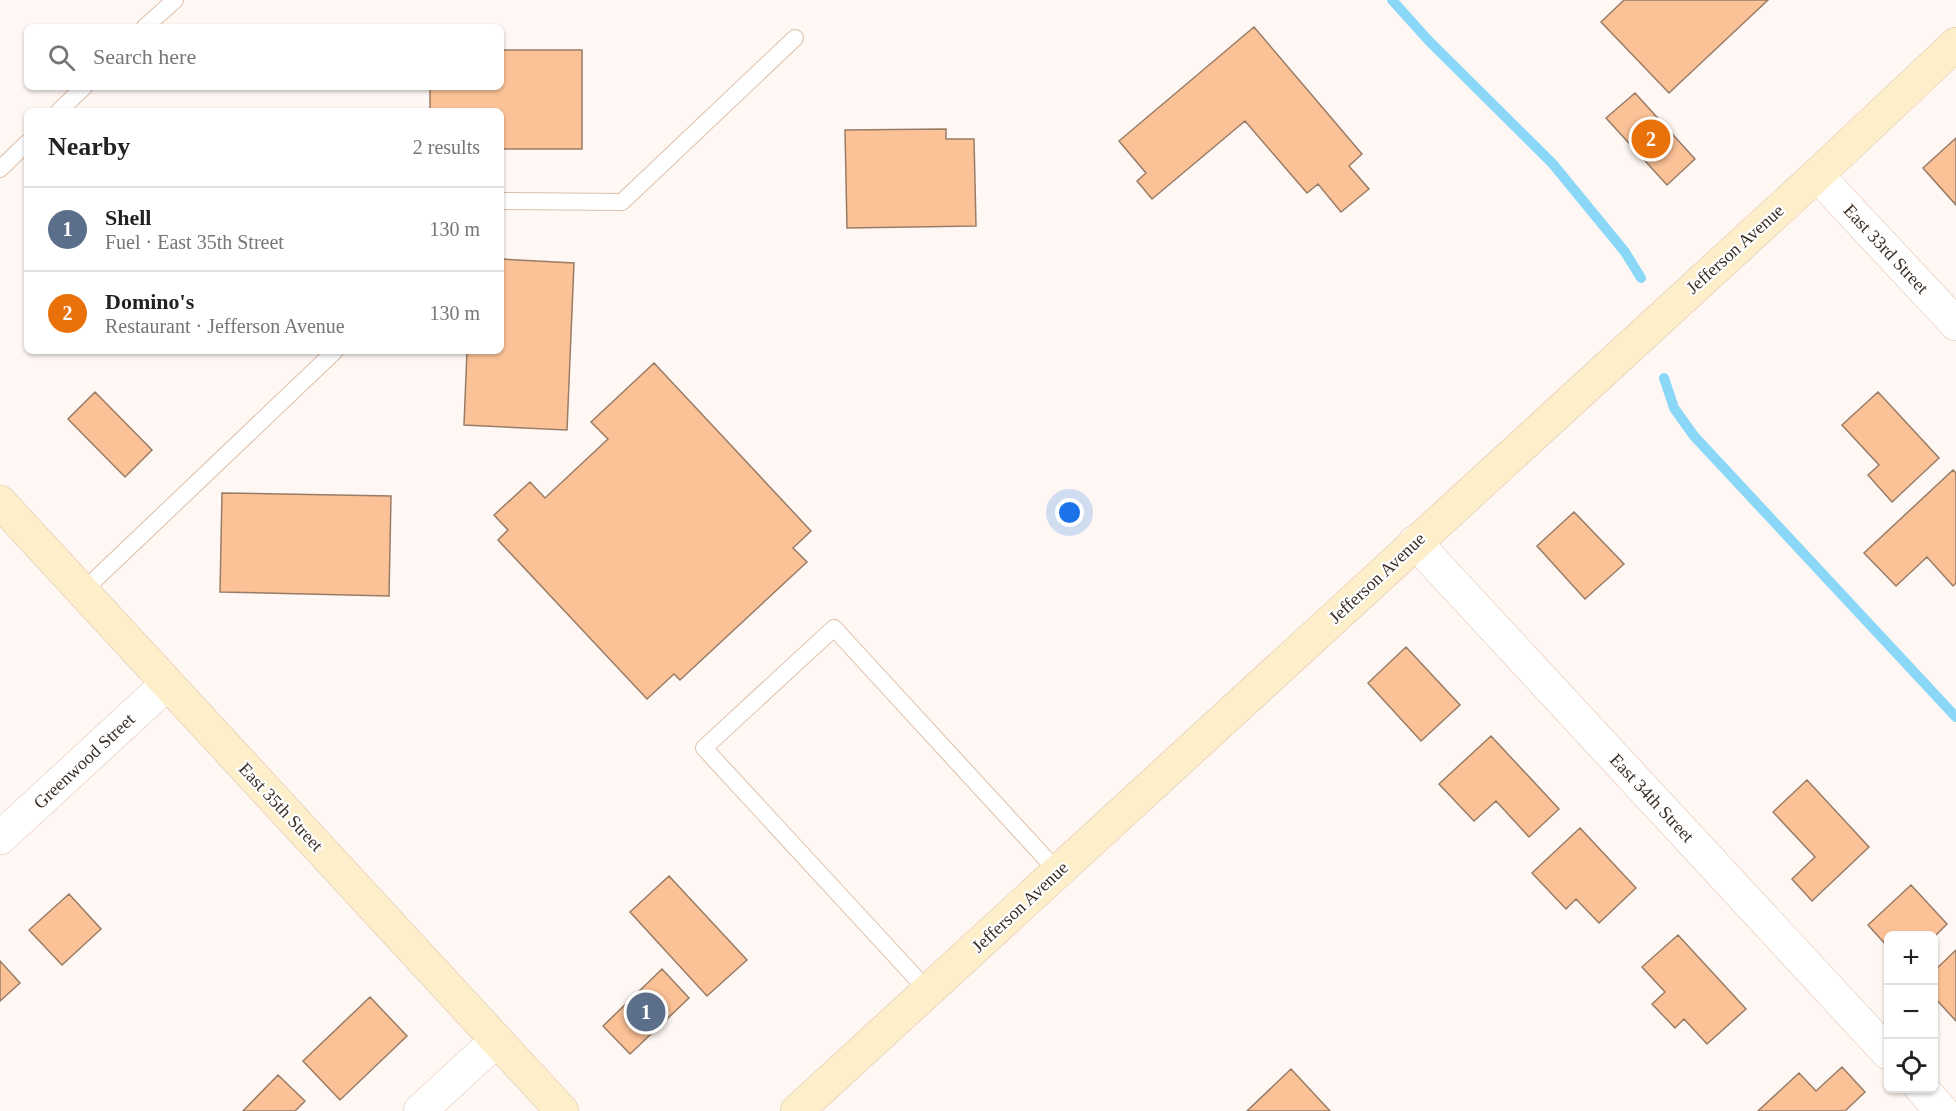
<!DOCTYPE html>
<meta charset="utf-8">
<style>
body{margin:0;font-family:Georgia,serif;background:#f2f2f2;color:#222}
.controls{position:absolute;right:18px;bottom:18px;display:grid;overflow:hidden;border-radius:9px;box-shadow:0 2px 4px #0004}
.controls button{width:54px;height:54px;display:grid;place-items:center;padding:0;border:0;border-bottom:2px solid #e0e0e0;background:#fff;color:#222;font:30px sans-serif}
.you{position:absolute;left:1070px;top:513px;width:21px;height:21px;margin:-15px;border:4px solid #fff;border-radius:50%;background:#1a73e8;box-shadow:0 0 0 9px #1a73e833}
.badge{display:grid;place-items:center;width:39px;height:39px;border-radius:50%;background:#111827;color:#fff;font-size:20px;font-weight:700}
.pin{position:absolute;translate:-50% -50%;border:3px solid #fff;box-shadow:0 2px 6px #0006}
.list{margin:0;padding:0;list-style:none}
h2{display:flex;justify-content:space-between;align-items:center;height:78px;margin:0;padding:0 24px;font-size:26px}
h2 small{font-size:20px;font-weight:400;color:#767676}
.list li{display:grid;grid-template-columns:39px 1fr auto;gap:18px;align-items:center;box-sizing:border-box;height:84px;padding:0 24px;border-top:2px solid #e0e0e0}
.list b{display:block;font-size:22px;white-space:nowrap}
.list p{margin:0;font-size:20px;white-space:nowrap;color:#767676}
.list em{font-size:20px;font-style:normal;color:#767676}
.icon{flex:none;width:33px;height:33px;fill:none;stroke:currentColor;stroke-width:2;stroke-linecap:round;stroke-linejoin:round}
.map{position:relative;flex:none;width:1956px;height:1111px;overflow:hidden}
.search{position:absolute;background:#fff;box-shadow:0 2px 4px #0004;left:24px;top:24px;width:480px;height:66px;display:flex;align-items:center;gap:15px;box-sizing:border-box;padding:0 21px;border-radius:9px;color:#767676;font-size:22px}
.panel{position:absolute;background:#fff;box-shadow:0 2px 4px #0004;left:24px;top:108px;width:480px;height:246px;border-radius:9px}
.map>svg:first-child{display:block}
</style>
<div class="map">
<svg width="1956" height="1111" viewBox="0 0 1956 1111">
<rect width="100%" height="100%" fill="#fef7f3"/>
<g fill="none" stroke-linecap="round" stroke-linejoin="round">
<!-- stream -->
<path stroke="#8bd7f7" stroke-width="10" d="M1392,0L1429,41L1552,163L1625,252L1641,278
M1664,378L1674,408L1694,436L1956,717"/>
</g>
<!-- building -->
<path fill="#fcc297" stroke="#997c66" stroke-width="1.5" d="M1624,0H1768L1669,93L1601,22Z
M1254,27L1362,154L1349,166L1369,189L1341,212L1318,184L1307,193L1245,121L1152,199L1137,181L1146,173L1119,141Z
M501,50H582V149H501V111H430V87H501Z
M1635,93L1695,159L1667,185L1606,118Z
M946,129V139H974L976,226L847,228L845,130Z
M1956,138V205L1923,168Z
M501,259L574,263L567,430L464,425L467,351H501Z
M654,363L811,531L793,548L807,562L680,680L674,674L647,699L498,540L508,530L494,515L530,482L545,498L608,439L591,422Z
M95,392L152,450L125,477L68,419Z
M1878,392L1939,458L1892,502L1868,475L1879,465L1842,425Z
M1953,470L1956,473V583L1953,586L1927,557L1896,586L1864,553Z
M222,493L391,496L389,596L220,592Z
M1574,512L1624,564L1585,599L1537,546Z
M1406,647L1460,705L1421,741L1368,683Z
M1491,736L1559,809L1529,837L1496,801L1474,821L1439,784Z
M1807,780L1869,847L1812,901L1792,879L1815,857L1773,812Z
M1580,828L1636,888L1599,923L1576,899L1566,909L1532,873Z
M669,876L747,960L707,996L630,912Z
M1911,885L1947,924L1934,937V936H1888V947L1868,925Z
M69,894L101,929L62,965L29,930Z
M1678,935L1746,1009L1707,1044L1684,1019L1675,1028L1652,1004L1665,992L1642,967Z
M1956,950V1021L1934,997V971Z
M0,961L20,983L0,1001Z
M662,969L689,998L630,1054L603,1026Z
M370,997L407,1036L340,1100L303,1061Z
M1842,1067L1865,1092L1845,1111H1758L1799,1073L1816,1091Z
M1291,1069L1330,1111H1247Z
M278,1075L305,1101L295,1111H243Z"/>
<g fill="none" stroke-linecap="round" stroke-linejoin="round">
<defs>
<path id="lane" d="M145,27L175,0
M59,111L84,87
M0,169L27,143
M501,201L622,202L795,38
M82,592L335,351
M928,991L704,748L834,628L1058,872"/>
<path id="street" d="M1817,175L1956,324
M1415,542L1888,1053
M0,838L167,684
M1921,1088L1942,1111
M420,1111L497,1040"/>
<path id="secondary" d="M0,502L562,1111
M797,1111L1817,175L1956,44"/>
</defs>
<!-- lane casing -->
<use href="#lane" stroke="#debea7" stroke-width="18"/>
<!-- street casing -->
<use href="#street" stroke="#debea7" stroke-width="34"/>
<!-- secondary casing -->
<use href="#secondary" stroke="#debea7" stroke-width="34"/>
<!-- lane -->
<use href="#lane" stroke="#fff" stroke-width="16"/>
<!-- street -->
<use href="#street" stroke="#fff" stroke-width="33"/>
<!-- secondary -->
<use href="#secondary" stroke="#fcefca" stroke-width="33"/>
</g>
<g text-anchor="middle" dominant-baseline="central" stroke-width="4.5" stroke-linejoin="round" paint-order="stroke">
<!-- street labels -->
<g font-size="18" fill="#3b2f25" stroke="#fff">
<text transform="translate(1735 249) rotate(-42)">Jefferson Avenue</text>
<text transform="translate(1886 249) rotate(47)">East 33rd Street</text>
<text transform="translate(1377 578) rotate(-43)">Jefferson Avenue</text>
<text transform="translate(84 761) rotate(-43)">Greenwood Street</text>
<text transform="translate(1652 798) rotate(47)">East 34th Street</text>
<text transform="translate(281 807) rotate(47)">East 35th Street</text>
<text transform="translate(1020 907) rotate(-43)">Jefferson Avenue</text>
</g>
</g>
</svg>
<div class="controls">
<button>+</button>
<button>−</button>
<button><svg class="icon" aria-label="locate" viewBox="0 0 24 24"><circle cx="12" cy="12" r="6"/><path d="M12 2v4M12 18v4M2 12h4M18 12h4"/></svg></button>
</div>
<div class="you"></div>
<div class="pin badge" style="left:646px;top:1012px;background:#5c6f8a">1</div>
<div class="pin badge" style="left:1651px;top:139px;background:#e8710a">2</div>
<div class="search"><svg class="icon" aria-label="search" viewBox="0 0 24 24"><circle cx="10" cy="10" r="6"/><path d="M15 15l6 6"/></svg>Search here</div>
<section class="panel">
<h2>Nearby<small>2 results</small></h2>
<ul class="list">
<li><span class="badge" style="background:#5c6f8a">1</span><div><b>Shell</b><p>Fuel · East 35th Street</p></div><em>130 m</em></li>
<li><span class="badge" style="background:#e8710a">2</span><div><b>Domino's</b><p>Restaurant · Jefferson Avenue</p></div><em>130 m</em></li>
</ul>
</section>
</div>
